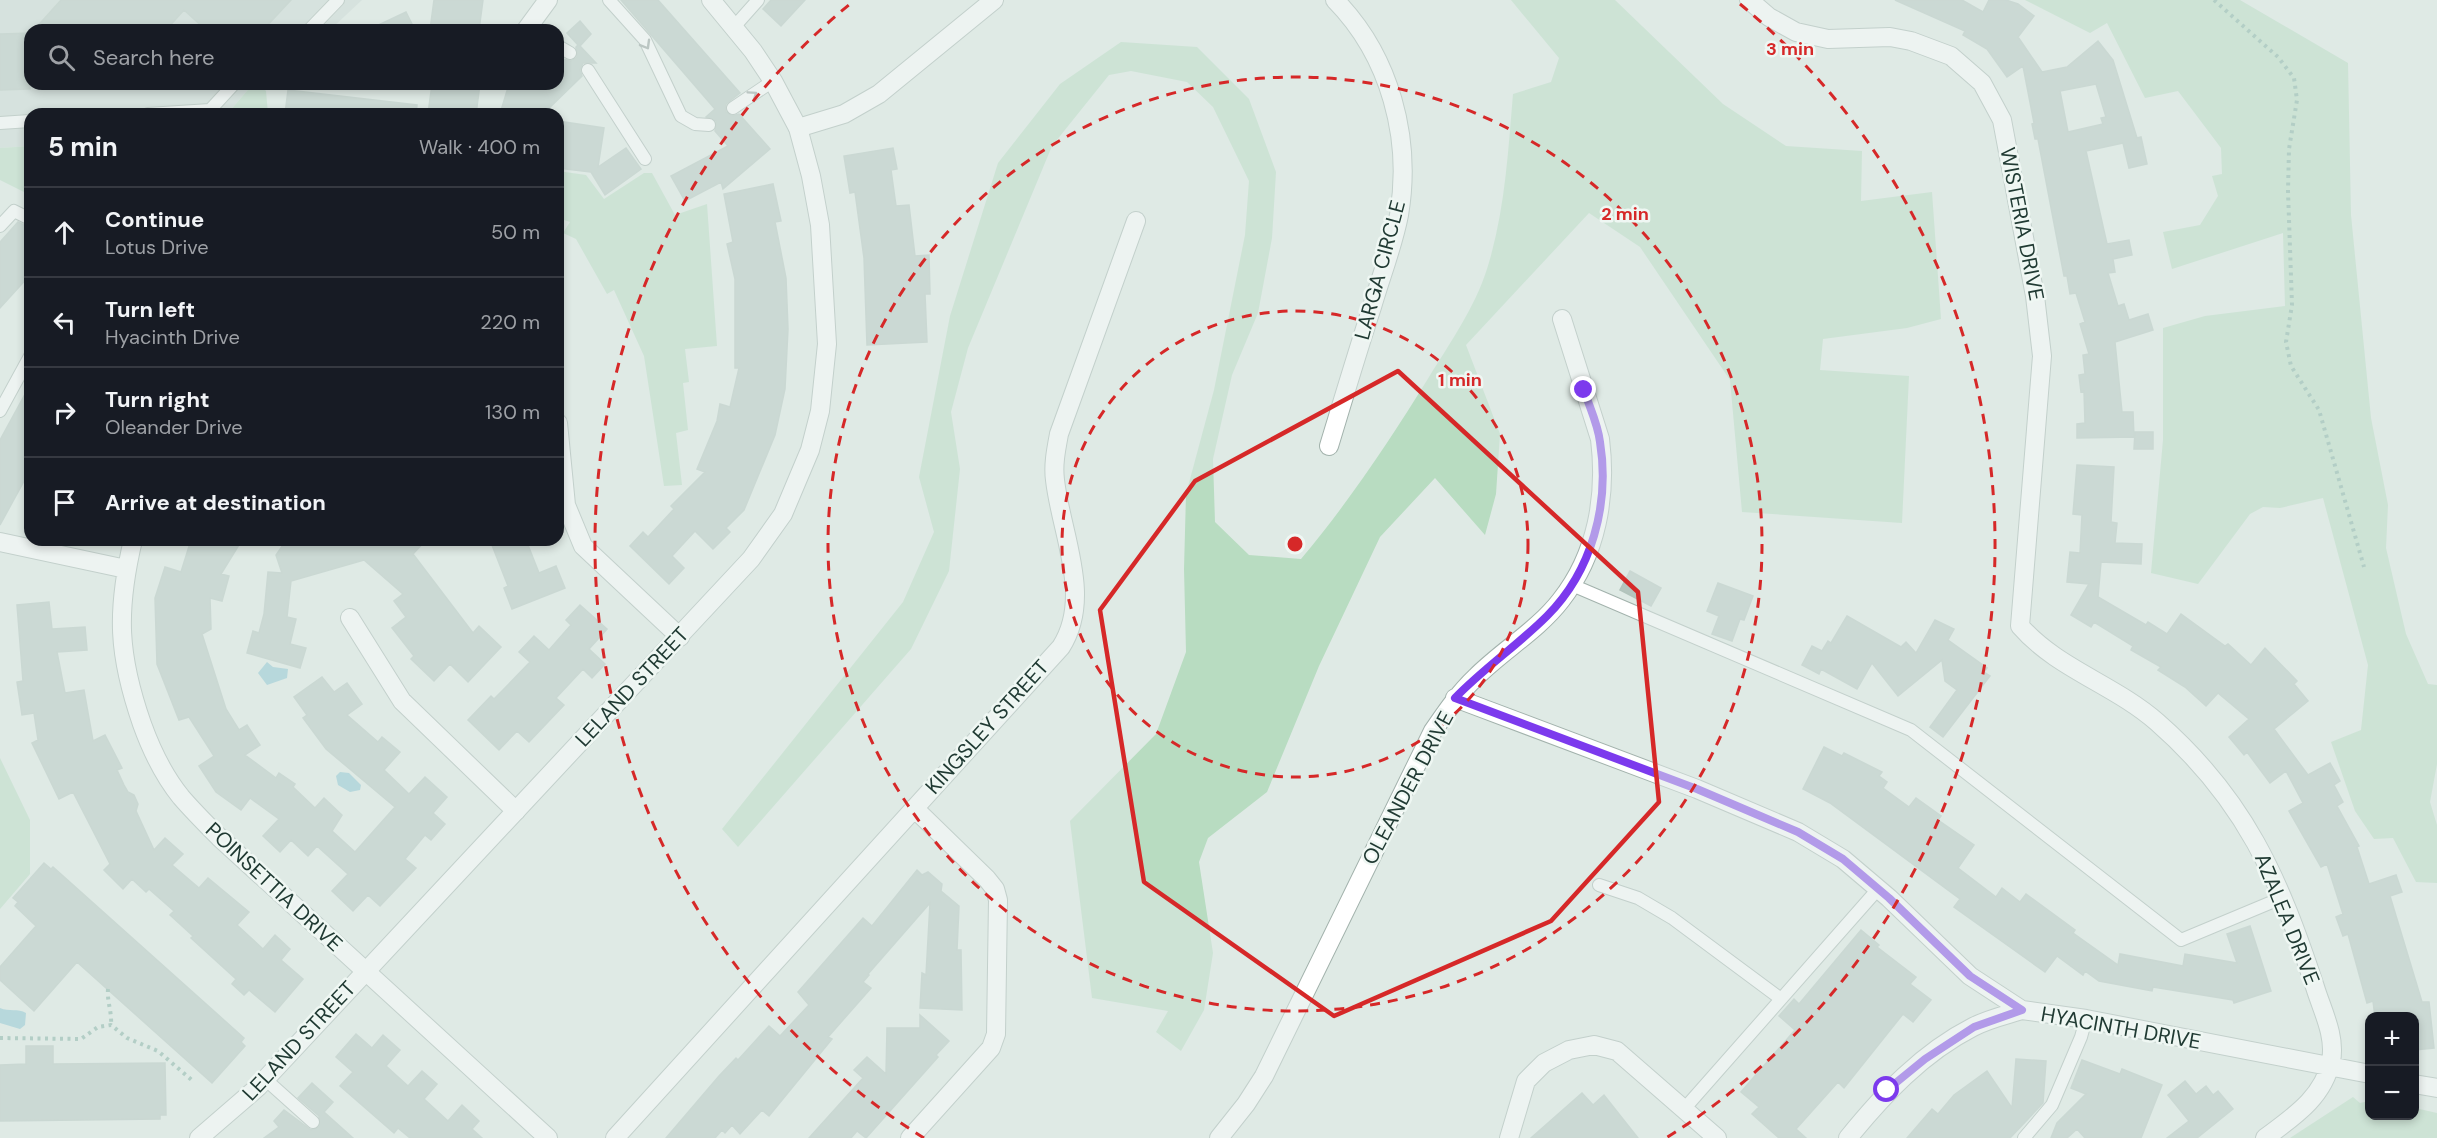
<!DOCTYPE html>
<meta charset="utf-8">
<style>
body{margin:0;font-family:"DM Sans",sans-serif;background:#242831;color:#f1f3f6}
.controls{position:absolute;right:18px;bottom:18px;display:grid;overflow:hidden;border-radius:12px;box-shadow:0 3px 9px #0003}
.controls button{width:54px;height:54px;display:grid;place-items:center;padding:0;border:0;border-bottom:2px solid #363941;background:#171b24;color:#f1f3f6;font:30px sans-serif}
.stop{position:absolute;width:18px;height:18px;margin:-14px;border:4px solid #7c3aed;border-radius:50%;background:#fff}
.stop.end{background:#7c3aed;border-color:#fff;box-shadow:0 2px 6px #0008}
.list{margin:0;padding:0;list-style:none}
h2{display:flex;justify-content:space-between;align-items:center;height:78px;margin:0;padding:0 24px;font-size:26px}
h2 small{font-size:20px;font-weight:400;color:#9ea1a6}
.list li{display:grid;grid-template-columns:39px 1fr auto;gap:18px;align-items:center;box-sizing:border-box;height:90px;padding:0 24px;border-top:2px solid #363941}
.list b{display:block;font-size:22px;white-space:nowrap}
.list p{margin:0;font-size:20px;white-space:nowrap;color:#9ea1a6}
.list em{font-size:20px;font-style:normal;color:#9ea1a6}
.icon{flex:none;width:33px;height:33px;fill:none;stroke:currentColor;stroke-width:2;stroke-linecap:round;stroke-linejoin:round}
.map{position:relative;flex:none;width:2437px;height:1138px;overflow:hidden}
.search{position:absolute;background:#171b24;box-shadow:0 3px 9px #0003;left:24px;top:24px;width:540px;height:66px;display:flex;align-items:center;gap:15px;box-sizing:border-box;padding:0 21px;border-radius:18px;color:#9ea1a6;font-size:22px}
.panel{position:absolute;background:#171b24;box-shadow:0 3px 9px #0003;left:24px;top:108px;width:540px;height:438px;border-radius:18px}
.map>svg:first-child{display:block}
</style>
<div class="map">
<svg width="2437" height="1138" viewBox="0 0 2437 1138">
<rect width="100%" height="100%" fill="#dfeae5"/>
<!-- built -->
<path fill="#cddad4" d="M0,0H362L330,30H30V84H253L227,114H30V146L0,148Z"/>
<!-- green -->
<path fill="#b8dcc1" d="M1511,0H1615L1723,104L1786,146L1862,151L1861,201L1932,192L1941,319L1907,328L1823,339L1820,370L1909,376L1902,523L1742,512L1730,380L1640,247L1589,213L1466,345L1500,434L1496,494L1485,535L1435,478L1380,537L1319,666L1267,792L1208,838L1199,862L1213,953L1204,1010L1181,1051L1156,1032L1168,1011L1092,998L1070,821L1156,734L1186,652L1184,569L1186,494L1214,390L1245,235L1249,181L1213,107L1187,82L1131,71L1109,75L1052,146L968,348L951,412L960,469L949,571L911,649L738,847L722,829L903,602L934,532L919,477L950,316L998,163L1060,84L1121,42L1197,47L1249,99L1276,172L1272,238L1258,313L1232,375L1213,459L1215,522L1249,555L1301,559C1349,502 1390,440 1429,377C1450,343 1475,307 1487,269C1505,212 1508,153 1513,94L1551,82L1559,58Z
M2025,0H2240L2348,63L2351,215L2371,418L2388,505L2386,548L2406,634L2428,684L2437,685V764L2430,802L2437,825V883L2416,882L2393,838L2374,839L2355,811L2331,742L2361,730L2368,665L2323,498L2280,508L2263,507L2250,514L2198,584L2151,573L2163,440V328L2205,316L2285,306L2283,233L2172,269L2163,232L2200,225L2218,196L2212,176L2222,174L2221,148L2178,91L2145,98L2107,23L2090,33Z
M253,84H259L266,91L268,114H227Z
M30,146V195L0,180V148Z
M558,171L586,175L604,199L644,173H652L675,215L707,204L717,346L685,349L689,382L683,383L688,430L676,433L682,485L664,486L644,356L614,290L607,294L576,239L563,233L570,222L558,218Z
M0,758L30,820V874L0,909Z
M2353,1097L2360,1103L2369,1101L2370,1116H2414L2415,1108L2437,1113V1138H2290Z"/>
<!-- water -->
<path fill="#87c4d0" d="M267,662L273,667L288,669L287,678L267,685L258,673Z
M340,772L349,773L361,785L360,790L350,792L338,785L336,776Z
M0,1008C9,1012 18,1008 26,1013L25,1025L20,1029L0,1023Z"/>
<!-- building -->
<path fill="#b4c5be" stroke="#b2c4bc" stroke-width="1.5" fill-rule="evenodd" d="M61,0H291L263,30H206L184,10L166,30H34Z
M434,0H483L479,30H430Z
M621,0H658L740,93L726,104V112L733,116L739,114L770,149L723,189L721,182L685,201L671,176L728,146L715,131L716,121L706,117L715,109Z
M771,0H805L781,26L763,9Z
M1895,0H1962L1983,12L1989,0H2006L2018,4L2034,16L2018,37L2042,72L2067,67L2098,41L2113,60L2137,138L2141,137L2147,164L2129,168L2123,143L2086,151L2107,244L2129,240L2132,255L2113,259L2115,272L2108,273L2118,306L2124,304L2129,320L2148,314L2153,330L2115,342L2122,412H2133L2134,437L2077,438V424L2085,423L2084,391L2081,392L2079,375L2085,374L2083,355L2089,354L2080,324L2085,322L2076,293L2070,294L2067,276H2064L2038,139H2035L2032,124L2034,123L2023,66L2007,77L1987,49L1963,35L1965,31ZM2096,84L2106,117L2101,118L2103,124L2068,132L2060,91Z
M406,12L415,30H368Z
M580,21L591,34L580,46L596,63H583L580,70L582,76L543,114H500L509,84H558V64L563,59L571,61L577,57L576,47L578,45L567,33Z
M30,33V89L0,90V34Z
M432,84H480L476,114H428Z
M288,90L417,105L416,114H285Z
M558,121L604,128L598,167L626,148L641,169L605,195L591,172L558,168Z
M893,148L897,169L891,170L896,206L909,205L915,256L929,255L930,294H925L927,342L867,345L864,258L855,192L850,193L844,156Z
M773,184L781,221L775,222L786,278L788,329L785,389L775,435L744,510L726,528L730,532L713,549L695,531L672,556L684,568L669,584L630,546L643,532L648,537L674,509L671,506L705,472L697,469L717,421L720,404L730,407L739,368H735V279L727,244L733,242L724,194Z
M18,222L30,228V275L0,308V242Z
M30,385V470L0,525V440Z
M2135,432H2153V449H2134Z
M2077,465L2114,467L2111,522L2117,523L2115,543L2142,544L2141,564L2101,562L2098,597L2146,625L2148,622L2167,634L2181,614L2225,646L2228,644L2251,665L2265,648L2297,681L2294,684L2308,701L2274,729L2308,775L2330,763L2340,781L2334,785L2343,802L2337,806L2359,846L2357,847L2369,884L2396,875L2402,892L2390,896L2422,1002H2429L2434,1048L2415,1050V1017H2375L2373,1001L2367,1003L2348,934L2343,936L2336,917L2343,914L2327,864L2321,867L2289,811L2303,803L2286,771L2270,783L2247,752L2244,755L2229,737L2249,719L2218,693L2206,706L2185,687L2158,670L2161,667L2131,650L2133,646L2094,622L2091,627L2071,615L2089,584L2067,582L2070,552L2080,553L2082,515L2073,514Z
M191,540H242L221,574L229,576L222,601L210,598L211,629L202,634L226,709L239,730L247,725L260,745L245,755L276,778L279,773L295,784L293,787L315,808L324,798L342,815L332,831L355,852L395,807L326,749L303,718L307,715L294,697L322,677L334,692L347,683L362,704L347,715L378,742L382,737L400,752L384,770L409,794L425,777L447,797L433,813L445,824L431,840L425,835L405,859L416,868L380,906L368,895L353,911L332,891L348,874L317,846L308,856L291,840L280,852L263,836L279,819L250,798L241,810L216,792L199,766L214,756L189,717L179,720L157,664L155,598L165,567L181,572Z
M291,540H426L413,554L473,633L479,626L501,647L468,682L450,664L434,681L411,659L414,656L392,628L406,617L394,601L403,594L364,560L291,581L287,617L296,619L290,644L306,648L300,668L247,653L253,631L259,633L264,614L268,572L282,573L276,555L285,542Z
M490,540H526L539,573L556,566L565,588L512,609L504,588L508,586Z
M1630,571L1661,588L1651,606L1620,590Z
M1718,583L1753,596L1744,620L1740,619L1732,641L1712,634L1719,616L1707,611Z
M49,602L52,629L85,627L87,650L57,652L65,693L84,690L93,741L105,735L122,768L117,770L124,785L128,792L134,795L138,804L136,811L154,850L165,838L183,854L172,865L199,888L208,878L249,912L237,925L263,949L275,935L290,949L281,960L303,979L275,1012L249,990L244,995L232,984L236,979L191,938L193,936L170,915L174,911L149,889L146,892L132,879L123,889L104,870L110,864L73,792L59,799L32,743L38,740L34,713L22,715L17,682L23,681L17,605Z
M580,605L607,629L589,649L605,664L592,678L583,669L556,698L564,705L529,742L517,731L499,750L468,720L491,696L494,699L503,690L530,662L519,652L534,636L549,650L571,625L566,620Z
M1847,616L1901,647L1906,642L1916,653L1935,620L1954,629L1948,640L1987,668L1984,672L1990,676L1943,737L1930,727L1957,690L1945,681L1942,660L1898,696L1872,663L1857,689L1821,669L1819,674L1802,665L1812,646L1822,651L1828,641L1831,643Z
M1824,747L1842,756L1844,753L1882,772L1879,776L1887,782L1883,788L1909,807L1916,798L1941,816L1938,820L1974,845L1958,868L1996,897L2002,888L2020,902L2026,894L2075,930L2073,933L2118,965L2120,954L2183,966L2185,954L2237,963L2227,934L2250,926L2271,991L2234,1003L2233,1000L2153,987L2152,991L2099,981L2085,971L2083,975L2057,956L2045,972L1954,907L1960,899L1830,803L1803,789Z
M44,863L51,869L53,867L244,1038L241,1042L245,1046L212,1083L77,962L34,1011L0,980V967L36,926L15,906L18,902L13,898Z
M917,870L922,875L928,872L942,884L941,891L959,906L957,950H961L962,1010L920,1008L922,973L926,975L930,903L868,974L869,975L863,982L871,988L828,1037L832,1039L769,1116L762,1110L740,1134L732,1125L725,1133L722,1130L715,1138H666L719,1076L736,1058L738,1060L769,1026L780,1036L809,1005L798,992L863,918L872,926Z
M1861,930L1879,945L1877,947L1916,977L1910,984L1931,1000L1913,1022L1903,1014L1844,1088L1838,1082L1796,1129L1806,1138H1779L1752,1114L1759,1107L1741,1092L1795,1030L1779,1016L1794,999L1799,1004Z
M920,1015L949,1041L936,1055L938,1057L866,1138L857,1131L851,1138H809L863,1078L854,1070L867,1057L886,1074L887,1028H920Z
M356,1034L372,1048L383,1035L400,1050L386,1066L408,1086L422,1071L437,1084L424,1099L448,1121L462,1105L479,1121L472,1129L482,1138H410L398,1128L394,1133L340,1086L353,1072L336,1057Z
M26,1046H53V1064L165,1063L166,1115H160V1119L0,1121V1065L26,1064Z
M2016,1059L2046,1061L2043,1103L2010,1138H1907L1932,1109L1938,1114L1954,1095L1987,1071L2012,1108Z
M2082,1060L2120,1074L2122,1069L2162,1085L2141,1138H2085L2077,1129L2067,1138H2051L2057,1123L2086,1094L2071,1088Z
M2185,1081L2196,1094L2206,1086L2213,1095L2218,1091L2233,1109L2197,1138H2167L2189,1121L2168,1095Z
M312,1083L333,1102L324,1112L353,1138H264L279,1127L274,1121L284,1110L311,1130L319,1127V1116L298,1098Z
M1582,1093L1593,1105L1604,1095L1638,1138H1531Z"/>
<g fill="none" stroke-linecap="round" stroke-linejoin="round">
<defs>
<path id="service" d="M609,0L645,40L681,116L695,124L709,125
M734,27L758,0
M309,30L338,0
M558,46L570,53
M588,70L645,159
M733,108L773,81
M148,114L210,110L234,84
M0,123L30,121
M0,226L14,211L30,219
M0,411L30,356
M1572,585L1911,730L2181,940L2284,897
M1599,885L1638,898L1672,918L1781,999
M265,1079L313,1122
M1685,1108L1878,889
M2024,1138L2052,1105L2081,1037L2086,1019"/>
<path id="minor" d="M1749,0L1769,17L1796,32L1828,39L1890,37L1911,41L1951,56L1982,83L2002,120L2035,296L2042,356L2020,626C2056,668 2115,685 2157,722C2245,799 2279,878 2315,987C2322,1010 2336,1036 2331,1061C2323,1098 2293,1117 2265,1138
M526,30L548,0
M798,128L844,114L879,94L994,0
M558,423L566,505L583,546L680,637
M1329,446C1343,400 1357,353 1372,307C1381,276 1393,246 1399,215C1412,138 1390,56 1335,0
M133,540C116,612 118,655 142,724C151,749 164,776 181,797C193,811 206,824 219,837L548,1138
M0,542L126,569
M350,618L402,701L516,811
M1455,698L1697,789L1798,832L1843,859L1889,898L1970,976L2022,1010L2086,1019L2370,1074
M2414,1084L2437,1088
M615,1138L1061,647C1093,597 1061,534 1055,480C1053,465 1056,450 1059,434L1136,221
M910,1138L991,1048L996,1034L998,900L995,889L987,879L914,808
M1219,1138L1246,1104L1264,1076L1433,731C1446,712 1459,693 1476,677C1503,650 1538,630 1561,600C1597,554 1607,496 1600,439L1562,319
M1509,1138L1526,1081L1544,1063L1569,1050L1594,1045L1617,1051L1717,1138
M1848,1138C1883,1095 1922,1053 1973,1027C1988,1019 2006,1015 2022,1010"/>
<path id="tertiary" d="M199,1138L258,1087L751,559L783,514L810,450L820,411L827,344L820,225L811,176L798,128L773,81L753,51L711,0"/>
</defs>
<!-- service casing -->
<use href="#service" stroke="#a2b2ac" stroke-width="14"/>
<!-- minor casing -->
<use href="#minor" stroke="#a2b2ac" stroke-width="20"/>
<!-- tertiary casing -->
<use href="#tertiary" stroke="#a2b2ac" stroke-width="20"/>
<!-- path -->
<path stroke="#7fae9f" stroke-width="4" stroke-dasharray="3 4.5" stroke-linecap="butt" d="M2214,0L2278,57L2294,78L2297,100L2289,149L2288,191L2292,305L2286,342L2291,366L2319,410L2364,567
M108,989C107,1002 112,1012 111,1025
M0,1038L81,1039L98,1027L111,1025L127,1038L158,1051L194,1082"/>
<!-- service -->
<use href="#service" stroke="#fff" stroke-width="12"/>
<!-- minor -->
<use href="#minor" stroke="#fff" stroke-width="18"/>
<!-- tertiary -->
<use href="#tertiary" stroke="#fff" stroke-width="18"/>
</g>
<!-- one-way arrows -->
<defs><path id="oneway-chevron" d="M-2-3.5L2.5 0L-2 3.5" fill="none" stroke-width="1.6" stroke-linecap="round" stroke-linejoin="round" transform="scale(1.5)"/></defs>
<g stroke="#909c99">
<use href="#oneway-chevron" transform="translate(646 45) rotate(60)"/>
<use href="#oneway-chevron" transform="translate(753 95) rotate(-34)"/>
</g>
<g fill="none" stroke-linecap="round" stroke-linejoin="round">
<!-- route -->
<path stroke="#7c3aed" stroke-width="8" d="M1584,390C1589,406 1598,424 1600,442C1610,504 1592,571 1547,616C1518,645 1484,668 1455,698L1697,789L1798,832L1843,859L1889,898L1970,976L2022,1010L1974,1027L1925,1059L1887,1090"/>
</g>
<!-- marked area -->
<path d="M0 0H2437V1138H0ZM1398,371L1638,592L1659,802L1551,921L1334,1016L1144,882L1100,610L1195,481Z" fill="#dfeae5" fill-opacity=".55" fill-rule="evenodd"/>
<path fill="none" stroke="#d62828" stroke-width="4.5" stroke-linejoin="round" d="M1398,371L1638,592L1659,802L1551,921L1334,1016L1144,882L1100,610L1195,481Z"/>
<!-- distance rings -->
<g fill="none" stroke="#d62828" stroke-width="3" stroke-dasharray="10 8">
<circle cx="1295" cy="544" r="233"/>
<circle cx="1295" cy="544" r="467"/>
<path d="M924 1138A700 700 0 0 1 850 4M1740 4A700 700 0 0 1 1666 1138"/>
</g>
<g text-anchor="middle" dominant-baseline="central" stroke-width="5" stroke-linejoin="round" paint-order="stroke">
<!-- street labels -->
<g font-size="21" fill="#203a33" stroke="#eff7f3">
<text transform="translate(2022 224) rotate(79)">WISTERIA DRIVE</text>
<text transform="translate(1380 270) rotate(-75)">LARGA CIRCLE</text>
<text transform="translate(632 687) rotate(-47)">LELAND STREET</text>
<text transform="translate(987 727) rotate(-48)">KINGSLEY STREET</text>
<text transform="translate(1408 788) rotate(-62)">OLEANDER DRIVE</text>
<text transform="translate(274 887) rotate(43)">POINSETTIA DRIVE</text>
<text transform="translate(2287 919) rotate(68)">AZALEA DRIVE</text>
<text transform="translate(2121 1028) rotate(10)">HYACINTH DRIVE</text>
<text transform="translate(299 1041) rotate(-47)">LELAND STREET</text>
</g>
</g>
<circle cx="1295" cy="544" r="9" fill="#d62828" stroke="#eff7f3" stroke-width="3"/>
<g font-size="18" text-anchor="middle" font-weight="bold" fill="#d62828" stroke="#eff7f3" stroke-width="5" stroke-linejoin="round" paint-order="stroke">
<text x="1790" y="55">3 min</text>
<text x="1625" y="220">2 min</text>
<text x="1460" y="386">1 min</text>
</g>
</svg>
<div class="controls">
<button>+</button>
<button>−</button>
</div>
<div class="stop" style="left:1887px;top:1090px"></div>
<div class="stop end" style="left:1584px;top:390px"></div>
<div class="search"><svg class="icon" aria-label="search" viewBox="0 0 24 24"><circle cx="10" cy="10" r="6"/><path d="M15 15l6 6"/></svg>Search here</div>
<section class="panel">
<h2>5 min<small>Walk · 400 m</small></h2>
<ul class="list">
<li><svg class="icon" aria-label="ahead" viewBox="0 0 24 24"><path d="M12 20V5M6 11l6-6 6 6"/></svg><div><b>Continue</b><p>Lotus Drive</p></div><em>50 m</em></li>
<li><svg class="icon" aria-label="left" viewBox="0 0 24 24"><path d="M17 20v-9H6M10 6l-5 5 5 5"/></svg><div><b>Turn left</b><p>Hyacinth Drive</p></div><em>220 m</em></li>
<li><svg class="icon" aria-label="right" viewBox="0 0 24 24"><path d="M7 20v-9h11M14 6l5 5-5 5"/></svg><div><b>Turn right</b><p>Oleander Drive</p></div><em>130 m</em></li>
<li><svg class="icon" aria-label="arrive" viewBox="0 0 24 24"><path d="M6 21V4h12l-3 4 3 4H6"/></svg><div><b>Arrive at destination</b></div></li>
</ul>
</section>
</div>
